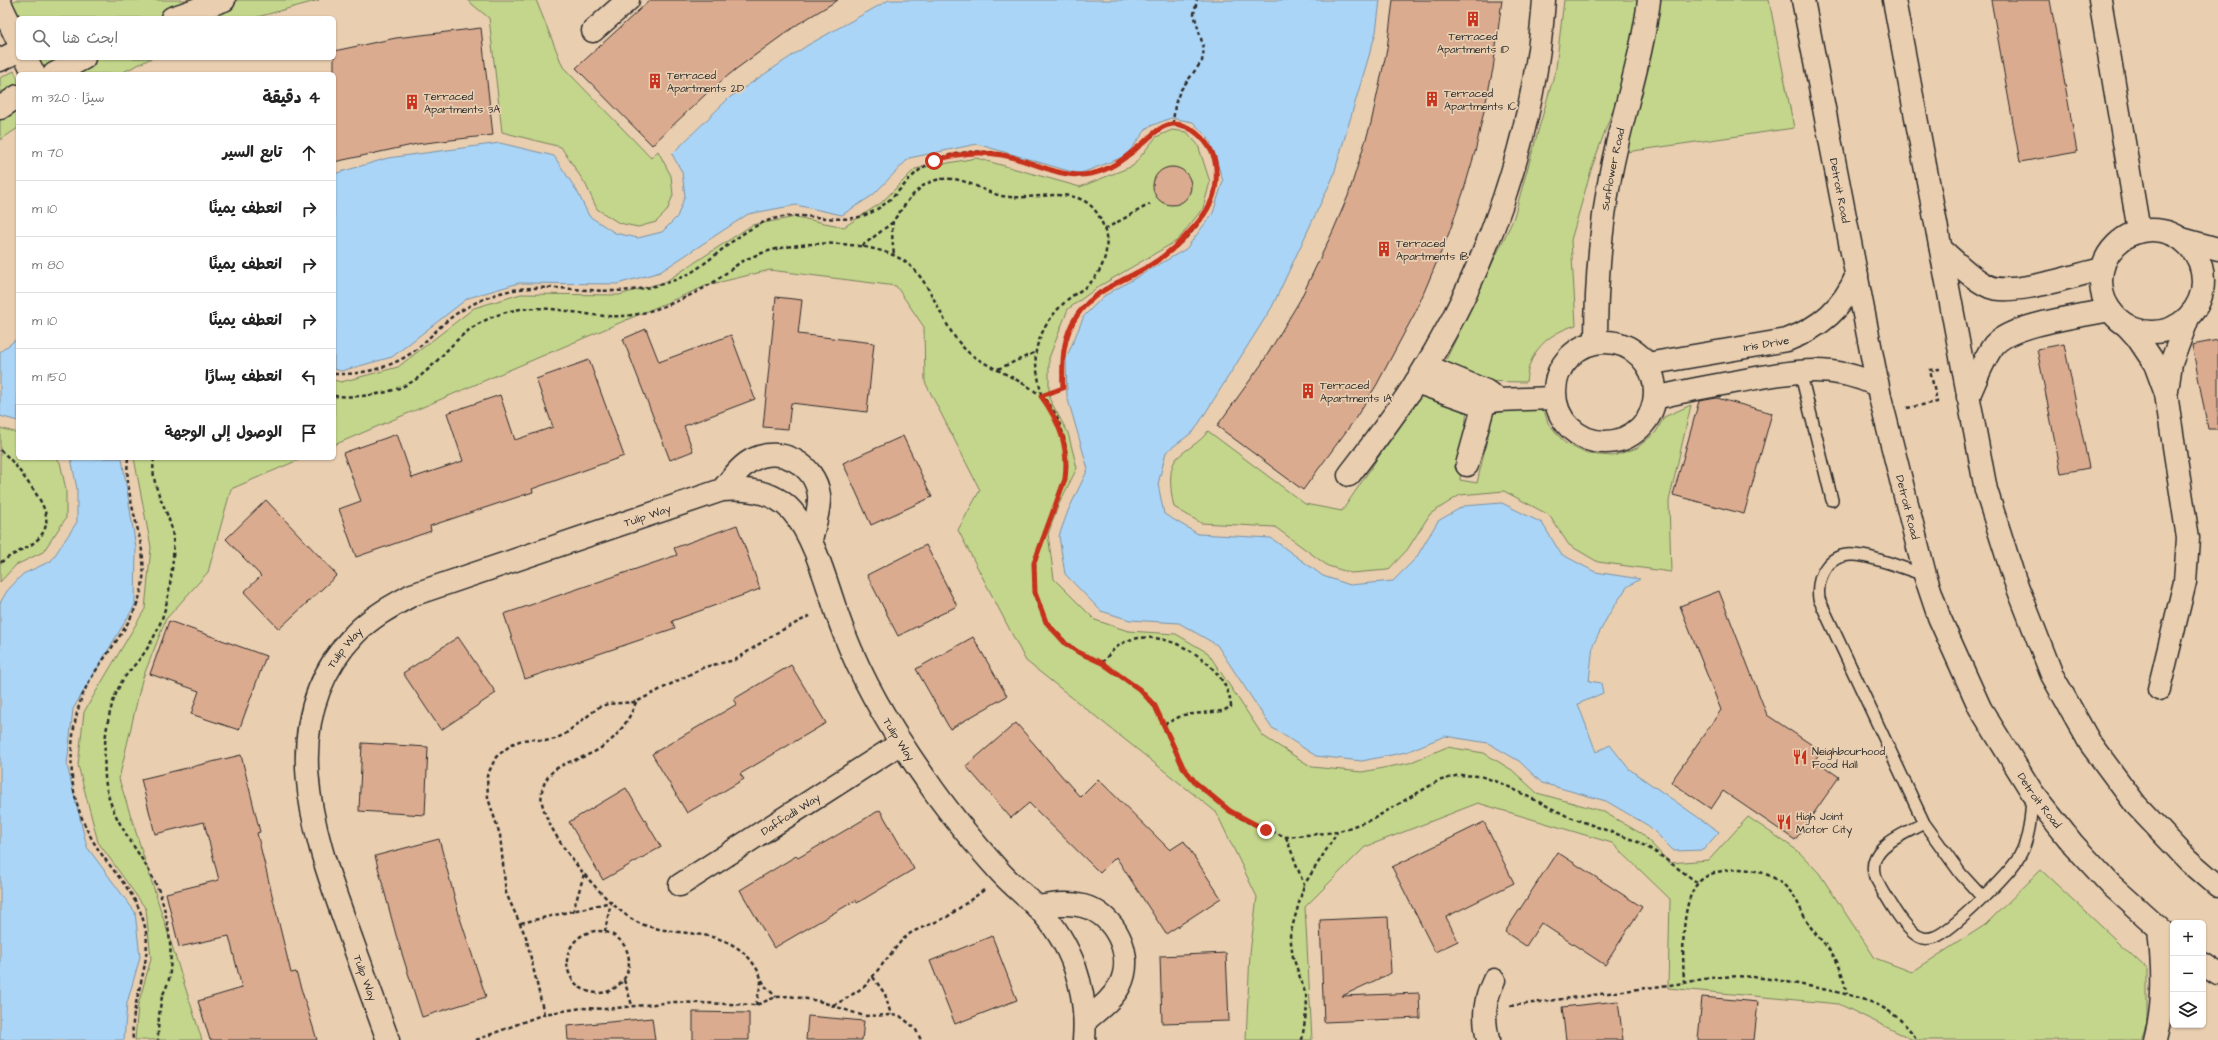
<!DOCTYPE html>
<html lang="ar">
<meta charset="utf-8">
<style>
body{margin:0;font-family:"Architects Daughter","Playpen Sans Arabic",sans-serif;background:#f6f6f6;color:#222;direction:rtl}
.controls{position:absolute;right:12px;bottom:12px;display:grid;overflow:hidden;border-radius:6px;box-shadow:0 1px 3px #0004}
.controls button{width:36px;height:36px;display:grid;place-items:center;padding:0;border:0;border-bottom:1px solid #e0e0e0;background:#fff;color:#222;font:20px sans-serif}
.stop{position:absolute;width:12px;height:12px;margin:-9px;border:3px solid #c8321e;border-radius:50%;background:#fff}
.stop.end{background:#c8321e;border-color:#fff;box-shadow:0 1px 4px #0008}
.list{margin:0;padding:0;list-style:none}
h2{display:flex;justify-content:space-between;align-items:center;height:52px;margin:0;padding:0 16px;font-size:17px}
h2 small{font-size:13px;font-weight:400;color:#767676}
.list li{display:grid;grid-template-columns:26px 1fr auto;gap:12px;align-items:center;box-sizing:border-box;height:56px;padding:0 16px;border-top:1px solid #e0e0e0}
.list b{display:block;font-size:15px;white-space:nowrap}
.list em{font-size:13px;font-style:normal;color:#767676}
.icon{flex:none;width:22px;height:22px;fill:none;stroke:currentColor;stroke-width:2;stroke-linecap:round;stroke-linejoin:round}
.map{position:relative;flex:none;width:2218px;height:1040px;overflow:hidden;direction:ltr}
.search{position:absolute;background:#fff;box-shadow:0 1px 3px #0004;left:16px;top:16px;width:320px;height:44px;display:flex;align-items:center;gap:10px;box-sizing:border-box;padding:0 14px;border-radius:6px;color:#767676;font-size:15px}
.panel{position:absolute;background:#fff;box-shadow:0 1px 3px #0004;left:16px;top:72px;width:320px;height:388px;border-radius:6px;direction:rtl}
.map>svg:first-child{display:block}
</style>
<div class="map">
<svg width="2218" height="1040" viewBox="0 0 2218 1040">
<rect width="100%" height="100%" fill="#e9ceb0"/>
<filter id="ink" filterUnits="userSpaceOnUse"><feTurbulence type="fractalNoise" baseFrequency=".025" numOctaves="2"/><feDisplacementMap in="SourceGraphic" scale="8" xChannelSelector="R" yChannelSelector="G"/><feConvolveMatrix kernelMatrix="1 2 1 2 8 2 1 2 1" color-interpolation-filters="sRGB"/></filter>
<g filter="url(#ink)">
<!-- green -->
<path fill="#c3d68b" stroke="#77805b" d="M16,0H319L254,18H18L4,6Z
M467,0H536L563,67L651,158L658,151L671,176L673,195L667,211L656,222L638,227L619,223L597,209L586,185L561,147L502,132L489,18Z
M1564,0H1640L1634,51L1592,167L1571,240L1576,325C1547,334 1529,351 1526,382L1465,381L1442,368L1513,220L1556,68Z
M1655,0H1769L1794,128L1612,154Z
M39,58H152L119,74H36L30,62Z
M14,71L18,79V128L0,140V78Z
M1172,130L1187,132L1198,145L1210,182L1203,208L1178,240L1098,287L1068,309L1049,358V398L1068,433L1077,468L1058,506L1048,534L1054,579L1095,620L1128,631L1176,634L1208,653L1263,736L1312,767L1362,772L1409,763L1447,747L1484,753L1512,770L1537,793L1602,811L1642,834L1670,863L1709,860L1748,817L1798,851L1819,873L1875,958L1912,972L1985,925L2041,870L2147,969V1022L2141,1040H1913L1839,1004L1668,988L1670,899L1612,843L1478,803L1365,847L1305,907L1312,1040H1246L1250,953L1257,897L1216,812L1026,661L958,530L980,490L925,382L924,327L896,286L770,270L708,285L334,445V380L341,382L398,367L474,308L521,294L619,295L665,282L752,225L796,217L844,227L881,203L915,169L976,158L1080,187L1133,166L1156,137Z
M1421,394L1467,408L1460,480L1477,483L1494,409L1543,407L1548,423L1565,443L1587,454L1613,456L1637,448L1656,432L1664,417L1691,405L1669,501L1671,572L1598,562L1569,545L1549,515L1504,491L1460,495L1430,514L1407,550L1388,570L1351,573L1328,566L1275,527L1201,523L1174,507C1171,494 1167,469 1177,458C1187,448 1200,443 1208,431L1305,504L1342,511Z
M0,428L18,433V458H55L60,462L66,490V518L43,552L16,565L0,582Z
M134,458H303L231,489L208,572L166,619L142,680L119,779L202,1040H135L138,1005L151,959L146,909L98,842L78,765L84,712L145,609L151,547Z"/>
<!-- water -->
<path fill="#abd5f6" stroke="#7891a5" d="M889,0H1380L1376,32L1333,177L1272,307L1194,431L1166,452L1158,484L1164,514L1198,534L1271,538L1323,576L1350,585L1393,581L1416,558L1438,521L1464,506L1502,503L1542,523L1561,554L1595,572L1640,579L1627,587L1609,614L1593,645L1589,681L1601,683L1603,693L1578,704L1596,752L1610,745L1629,769L1719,832L1703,850L1674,851L1649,826L1606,801L1542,783L1519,761L1488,743L1445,736L1406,752L1362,761L1316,756L1271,727L1217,645L1179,623L1130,620L1101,611L1065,574L1059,536L1068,511L1088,469L1067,396L1066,359L1084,316L1104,296L1186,249L1213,213L1223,181L1209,139L1193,122L1171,118L1148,127L1126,156L1079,174L977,144L909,158L873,195L842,215L796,205L748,214L660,272L617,284L519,283L468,298L392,357L341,371L334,369V174L388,158L500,143L554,156L577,191L589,216L615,233L638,238L662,232L677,217L685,196L682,172L672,154L729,98L808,45Z
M18,338V421L0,416V352Z
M71,458H122L136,548L135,605L73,709L67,765L87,847L135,912L140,957L127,1003L124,1040H0V603L7,591L23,574L51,561L77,522V489Z"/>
<!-- building -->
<path fill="#dbab8f" stroke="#2b2b2b" d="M650,0H838L798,24L736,69L707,93L652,145L576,68Z
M1393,0H1502L1493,69L1475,152L1463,193L1449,233L1416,311L1376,386L1353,422L1303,490L1217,426L1261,365L1281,332L1300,300L1333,231L1348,196L1371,123L1387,49Z
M1991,0H2050L2077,152L2020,162Z
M481,28L493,135L417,144L334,162V51L396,38Z
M1153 186a19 19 0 1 1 38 0a19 19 0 1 1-38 0Z
M776,297L802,300L798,334L874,343L867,412L791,403L788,429L763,427Z
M646,329L659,362L731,335L755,399L684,426L693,451L670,460L623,339Z
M2218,340V429H2208L2192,345Z
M2064,344L2089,468L2061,473L2037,349Z
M589,360L624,456L532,489L533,492L430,526L431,531L356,557L339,509L361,501L343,453L397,434L412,478L463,461L447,413L500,395L515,440L553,427L536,379Z
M1717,398L1772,413L1744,514L1673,495L1699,401Z
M903,436L932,497L871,525L843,463Z
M266,500L337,575L279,629L244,592L261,576L226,539Z
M737,525L760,589L672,621L675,628L525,679L504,614L677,555L674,548Z
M926,545L957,606L898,636L867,575Z
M1719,591L1767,715L1821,751L1815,760L1839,777L1795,840L1723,791L1711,809L1671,782L1721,710L1680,606Z
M169,621L266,656L239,730L191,714L199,691L150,674Z
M458,637L496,693L441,730L403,673Z
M973,637L1007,696L950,729L916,669Z
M791,665L826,723L740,774L744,779L687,813L652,754L737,704L734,699Z
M1016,723L1080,797L1098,779L1170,850L1184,841L1221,898L1166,934L1116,857L1100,873L1029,803L1011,818L966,766Z
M362,743L428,747L425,815L359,811Z
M241,755L260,832L257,833L291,973L296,972L317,1040H210L198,1001L242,988L229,936L179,947L166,893L219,880L204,822L155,834L141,779Z
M626,788L661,847L603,880L569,822Z
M880,810L914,869L857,903L856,900L774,948L740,890L796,856L798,858Z
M1484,822L1514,883L1446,917L1458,941L1435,952L1392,867Z
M439,839L460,918L486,997L422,1017L396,935L375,856Z
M1557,852L1642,907L1605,965L1541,923L1526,946L1505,932Z
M1388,917L1391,973L1342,996L1419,993L1420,1018L1324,1022L1320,920Z
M992,936L1017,1000L955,1024L930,961Z
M1226,953L1229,1021L1162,1023L1160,956Z
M1702,997L1758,1002L1754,1040H1698Z
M1618,1001L1623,1040H1566L1562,1007Z
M693,1012L749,1013V1040H693Z
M808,1016L864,1021L862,1040H806Z
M652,1018L655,1040H568L567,1026Z"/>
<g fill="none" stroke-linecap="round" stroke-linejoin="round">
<defs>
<path id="service" d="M1800,371L1832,500
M1925,575C1904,569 1875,556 1854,555C1828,553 1816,577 1819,599L1924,823L1961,874L1983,898
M1924,823C1903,835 1865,847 1875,877C1884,892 1906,935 1923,938C1927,939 1932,938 1935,937C1953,930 2009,874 2019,857C2030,838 2031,816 2032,795"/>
<g id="minor">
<path d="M2100,0L2139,231"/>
<path d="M0,3L18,41"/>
<path d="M172,18L224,0"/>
<path d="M593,31L628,0"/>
<path d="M26,58L34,74"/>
<path d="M0,60L18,51"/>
<path d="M54,74L84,58"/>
<path d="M0,108L18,96"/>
<circle cx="2152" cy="281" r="51"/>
<path d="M2182,239L2218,249"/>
<path d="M1941,249C1956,262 1972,279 1990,287C2014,296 2075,275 2102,269"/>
<path d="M2126,325L2137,337L2155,364L2166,394L2188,538L2185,582L2159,689"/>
<circle cx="1605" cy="392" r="50"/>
<path id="s1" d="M1596,342C1596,283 1600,230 1611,172C1622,115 1642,59 1649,0"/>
<path id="s2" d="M1647,364L1787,340C1821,327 1843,308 1857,275"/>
<path d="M1426,366L1486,391L1499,400"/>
<path d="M1416,382L1478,404L1499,400L1554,398"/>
<path d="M2167,391L2171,363L2188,318"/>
<path d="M1968,397C1976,380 1983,359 1994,345C2012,324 2081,316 2110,310"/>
<path d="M1655,398C1683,391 1711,386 1740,381C1790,372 1829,362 1877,385"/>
<path d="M1467,465L1484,404"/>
<path d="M1349,475C1372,445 1396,414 1416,382C1488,270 1535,133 1544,0"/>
<path d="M722,490C731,480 740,466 752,460C780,445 815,464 819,495C820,510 814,526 811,540"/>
<path id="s3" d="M680,885L901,743"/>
<path d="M1037,907C1052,905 1068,902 1083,906C1115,914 1135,955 1120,985C1112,1000 1099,1009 1086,1020"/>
<path id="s4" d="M388,1040C374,1001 360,962 346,924C311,828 275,718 355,634C371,617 392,606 412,595L722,490C748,488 774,491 792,511C818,541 829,596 844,633C864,685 893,733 925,778C948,812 974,843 1001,873C1012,885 1025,895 1037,907C1072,943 1088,990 1084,1040"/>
<path d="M1488,1040C1483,1017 1484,1001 1494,980"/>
<path d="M2155,1040C2165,1004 2163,967 2159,930"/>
</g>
<g id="tertiary">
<path id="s5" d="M1803,0L1880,397L1925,575L1939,617L1980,708L2032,792L2073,844L2110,884L2173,941"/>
<path d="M1894,0L1986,490L2014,578L2052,675L2090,743L2136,805L2188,860L2218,886"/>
<path d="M2203,964L2218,974"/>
</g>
</defs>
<!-- service casing -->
<use href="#service" stroke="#2b2b2b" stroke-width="14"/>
<!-- minor casing -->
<use href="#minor" stroke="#2b2b2b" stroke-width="25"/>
<!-- tertiary casing -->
<use href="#tertiary" stroke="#2b2b2b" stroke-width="25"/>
<!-- path -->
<path stroke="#2b2b2b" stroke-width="2.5" stroke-dasharray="4 3" stroke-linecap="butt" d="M1173,124L1175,104L1180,91L1202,61L1204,49L1194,14L1197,0
M1105,229L1150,204
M862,246L893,222
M998,369L1036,352
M334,374C362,375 390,368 413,352C423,344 432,335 441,326C457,311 477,301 497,294C547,278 600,299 650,287C664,284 680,279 692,272C719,255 742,228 773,219C808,209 843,229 874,211C907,192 911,162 956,154C979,149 1004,153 1026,161C1049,169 1069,179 1094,173C1113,168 1129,156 1143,143C1149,138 1156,131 1163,127C1175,121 1189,127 1199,135C1207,142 1213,151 1215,162C1225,206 1185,243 1152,264C1126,280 1096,287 1078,314C1062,336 1062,361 1063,388L1041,396C1040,382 1034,364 1036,351C1039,334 1051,315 1063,304C1070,296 1079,292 1087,286C1103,272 1111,249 1104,228C1087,176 1039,203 1002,196C985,192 970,181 953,179C929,176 914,191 902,209C899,213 895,218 893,222C891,231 893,246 894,255
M334,396C364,398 401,394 424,373C444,356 458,334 482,322C541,290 581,325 638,314C661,309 689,297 709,285C721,278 731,268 743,261C783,240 851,238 893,255C936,273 937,330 973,356C994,370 1020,379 1040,395C1063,414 1069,451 1065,479L1034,563L1035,593L1046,622L1066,643L1078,652L1102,663L1139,689L1155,707L1183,767L1196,783L1230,811L1248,822L1286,837L1337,832L1373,819L1438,781L1459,775L1480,776L1501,783L1567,816L1636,841L1654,851L1698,883
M1907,408L1937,402L1930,370L1940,369
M0,450C13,460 20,472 30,485C42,502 56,522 37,540C26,550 11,554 0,563
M128,458C123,503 150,543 142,587C135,622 108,650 90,680C74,707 70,745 72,777C74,803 85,830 100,852C116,875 137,895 144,923C155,963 129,1000 133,1040
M154,458C150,486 164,501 171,526C176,546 172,570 169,591C165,615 156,637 142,656C135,665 126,674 121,683C106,712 103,745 105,777C109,826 148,855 162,900C169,925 173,953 169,979C168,985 164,991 162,997C159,1011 158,1025 158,1040
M1102,663C1109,654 1115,647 1125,642C1164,624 1229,664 1231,707L1222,711L1183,715L1165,724
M636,702C628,723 615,741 594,752C573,763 548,763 542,791C534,824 610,911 639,923C678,939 718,925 749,958C753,963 760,972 761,979C762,982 757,999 756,1005
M1286,837L1304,885L1337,833
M573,912L584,874
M521,923L611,902L605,931
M567 962a31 31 0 1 1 62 0a31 31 0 1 1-62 0Z
M873,977L885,994L891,1015
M624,980L632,1005
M762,980L765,986L776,997
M1684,983C1683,958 1680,903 1698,883C1708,872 1724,870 1737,869C1757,869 1775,875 1789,890C1798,899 1802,915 1810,926C1818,938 1829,947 1836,960C1842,970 1844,983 1847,994
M833,1005L844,1000L865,986L902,940L912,932L947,917L984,890
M1510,1006L1684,983C1735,971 1763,977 1813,987C1855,996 1892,1001 1917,1040
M544,1014L526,937L506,893L500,835L488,798L487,776L496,757L512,744L522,740L533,739L545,741L555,739L565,734L599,707L608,704L636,702L704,667L735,660L776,633L812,615
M476,1040L544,1014L582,1008L606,1009L674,1002L756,1005L776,997L789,996L819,1001L864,1016L891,1015L900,1016L915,1028L921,1040
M1302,1040L1307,1007L1306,995L1293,957L1290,935L1304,885"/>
<!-- service -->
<use href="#service" stroke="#e9ceb0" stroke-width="11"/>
<!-- minor -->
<use href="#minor" stroke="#e9ceb0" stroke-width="22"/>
<!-- tertiary -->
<use href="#tertiary" stroke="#e9ceb0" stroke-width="22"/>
</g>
</g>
<g fill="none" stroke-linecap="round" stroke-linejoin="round" filter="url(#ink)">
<!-- route -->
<path stroke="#c8321e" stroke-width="5" d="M934,161C965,151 993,150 1024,161C1047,168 1066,178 1090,174C1109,171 1124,159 1138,147C1148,140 1160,124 1174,124C1188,124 1201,135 1209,147C1216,157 1217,170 1216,182C1215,200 1205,215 1193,228C1180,243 1166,256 1149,266C1123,281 1096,289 1078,314C1062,336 1062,362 1063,388L1041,396C1060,422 1069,447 1065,479L1034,563L1035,593L1046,622L1066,644L1078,652L1102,663L1139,689L1155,706L1183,767L1196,783L1230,811L1266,830"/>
</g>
<!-- icons -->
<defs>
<symbol id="building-bare" viewBox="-9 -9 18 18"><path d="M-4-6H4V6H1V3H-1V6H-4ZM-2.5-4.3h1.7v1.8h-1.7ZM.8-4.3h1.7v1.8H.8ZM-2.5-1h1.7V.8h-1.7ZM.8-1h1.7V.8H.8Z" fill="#c8321e" stroke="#e9ceb0" stroke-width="2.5" paint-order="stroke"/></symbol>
<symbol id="restaurant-bare" viewBox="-9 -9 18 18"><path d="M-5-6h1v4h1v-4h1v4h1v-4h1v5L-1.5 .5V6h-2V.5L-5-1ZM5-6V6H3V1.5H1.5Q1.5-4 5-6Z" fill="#c8321e" stroke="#e9ceb0" stroke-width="2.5" paint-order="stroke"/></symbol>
</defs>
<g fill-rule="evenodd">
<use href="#building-bare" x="1462" y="8" width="22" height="22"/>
<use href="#building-bare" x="644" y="70" width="22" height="22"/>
<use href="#building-bare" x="1421" y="88" width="22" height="22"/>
<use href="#building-bare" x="401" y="91" width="22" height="22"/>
<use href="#building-bare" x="1373" y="238" width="22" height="22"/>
<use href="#building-bare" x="1297" y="380" width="22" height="22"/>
<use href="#restaurant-bare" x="1789" y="746" width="22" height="22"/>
<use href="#restaurant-bare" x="1773" y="811" width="22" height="22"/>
</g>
<g text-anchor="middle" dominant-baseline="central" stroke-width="3.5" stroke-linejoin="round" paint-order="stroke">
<!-- poi labels -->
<g font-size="11" fill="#2b2b2b" stroke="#e9ceb0" text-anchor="start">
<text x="1473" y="36" text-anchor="middle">Terraced<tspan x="1473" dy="13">Apartments 1D</tspan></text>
<text x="667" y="75">Terraced<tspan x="667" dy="13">Apartments 2D</tspan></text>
<text x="1444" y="93">Terraced<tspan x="1444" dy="13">Apartments 1C</tspan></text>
<text x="424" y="96">Terraced<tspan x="424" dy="13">Apartments 3A</tspan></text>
<text x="1396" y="243">Terraced<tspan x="1396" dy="13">Apartments 1B</tspan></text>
<text x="1320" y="385">Terraced<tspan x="1320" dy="13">Apartments 1A</tspan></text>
<text x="1812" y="751">Neighbourhood<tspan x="1812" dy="13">Food Hall</tspan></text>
<text x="1796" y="816">High Joint<tspan x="1796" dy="13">Motor City</tspan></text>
</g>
<!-- street labels -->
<g font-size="11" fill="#2b2b2b" stroke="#e9ceb0">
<text stroke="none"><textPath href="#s1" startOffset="174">Sunflower Road</textPath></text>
<text stroke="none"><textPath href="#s5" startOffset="194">Detroit Road</textPath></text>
<text stroke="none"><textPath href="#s2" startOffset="121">Iris Drive</textPath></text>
<text stroke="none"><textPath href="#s5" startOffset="518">Detroit Road</textPath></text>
<text stroke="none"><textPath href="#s4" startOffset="749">Tulip Way</textPath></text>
<text stroke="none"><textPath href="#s4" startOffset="414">Tulip Way</textPath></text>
<text stroke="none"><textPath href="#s4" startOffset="1157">Tulip Way</textPath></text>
<text stroke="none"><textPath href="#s5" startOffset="842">Detroit Road</textPath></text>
<text stroke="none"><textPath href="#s3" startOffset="131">Daffodil Way</textPath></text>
<text transform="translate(365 978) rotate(70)">Tulip Way</text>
</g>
</g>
</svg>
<div class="controls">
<button>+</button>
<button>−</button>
<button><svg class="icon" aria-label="layers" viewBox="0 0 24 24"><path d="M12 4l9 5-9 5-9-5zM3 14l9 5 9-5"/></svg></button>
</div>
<div class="stop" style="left:934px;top:161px"></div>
<div class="stop end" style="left:1266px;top:830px"></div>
<div class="search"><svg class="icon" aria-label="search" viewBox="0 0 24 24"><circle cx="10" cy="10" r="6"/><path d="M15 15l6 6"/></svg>ابحث هنا</div>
<section class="panel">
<h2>4 دقيقة<small>سيرًا · 320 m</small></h2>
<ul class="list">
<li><svg class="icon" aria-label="ahead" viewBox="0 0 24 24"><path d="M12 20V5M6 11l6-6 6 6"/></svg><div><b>تابع السير</b></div><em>70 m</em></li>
<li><svg class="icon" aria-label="right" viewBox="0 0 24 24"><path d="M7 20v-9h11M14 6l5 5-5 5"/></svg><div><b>انعطف يمينًا</b></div><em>10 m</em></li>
<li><svg class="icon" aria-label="right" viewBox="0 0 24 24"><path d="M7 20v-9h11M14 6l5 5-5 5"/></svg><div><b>انعطف يمينًا</b></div><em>80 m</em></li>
<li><svg class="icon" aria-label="right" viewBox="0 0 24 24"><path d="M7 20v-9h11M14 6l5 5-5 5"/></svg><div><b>انعطف يمينًا</b></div><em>10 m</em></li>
<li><svg class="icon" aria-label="left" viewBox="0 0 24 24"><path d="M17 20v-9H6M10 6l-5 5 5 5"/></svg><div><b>انعطف يسارًا</b></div><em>150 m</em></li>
<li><svg class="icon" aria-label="arrive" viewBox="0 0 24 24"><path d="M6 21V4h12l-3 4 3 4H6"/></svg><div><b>الوصول إلى الوجهة</b></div></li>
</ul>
</section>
</div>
